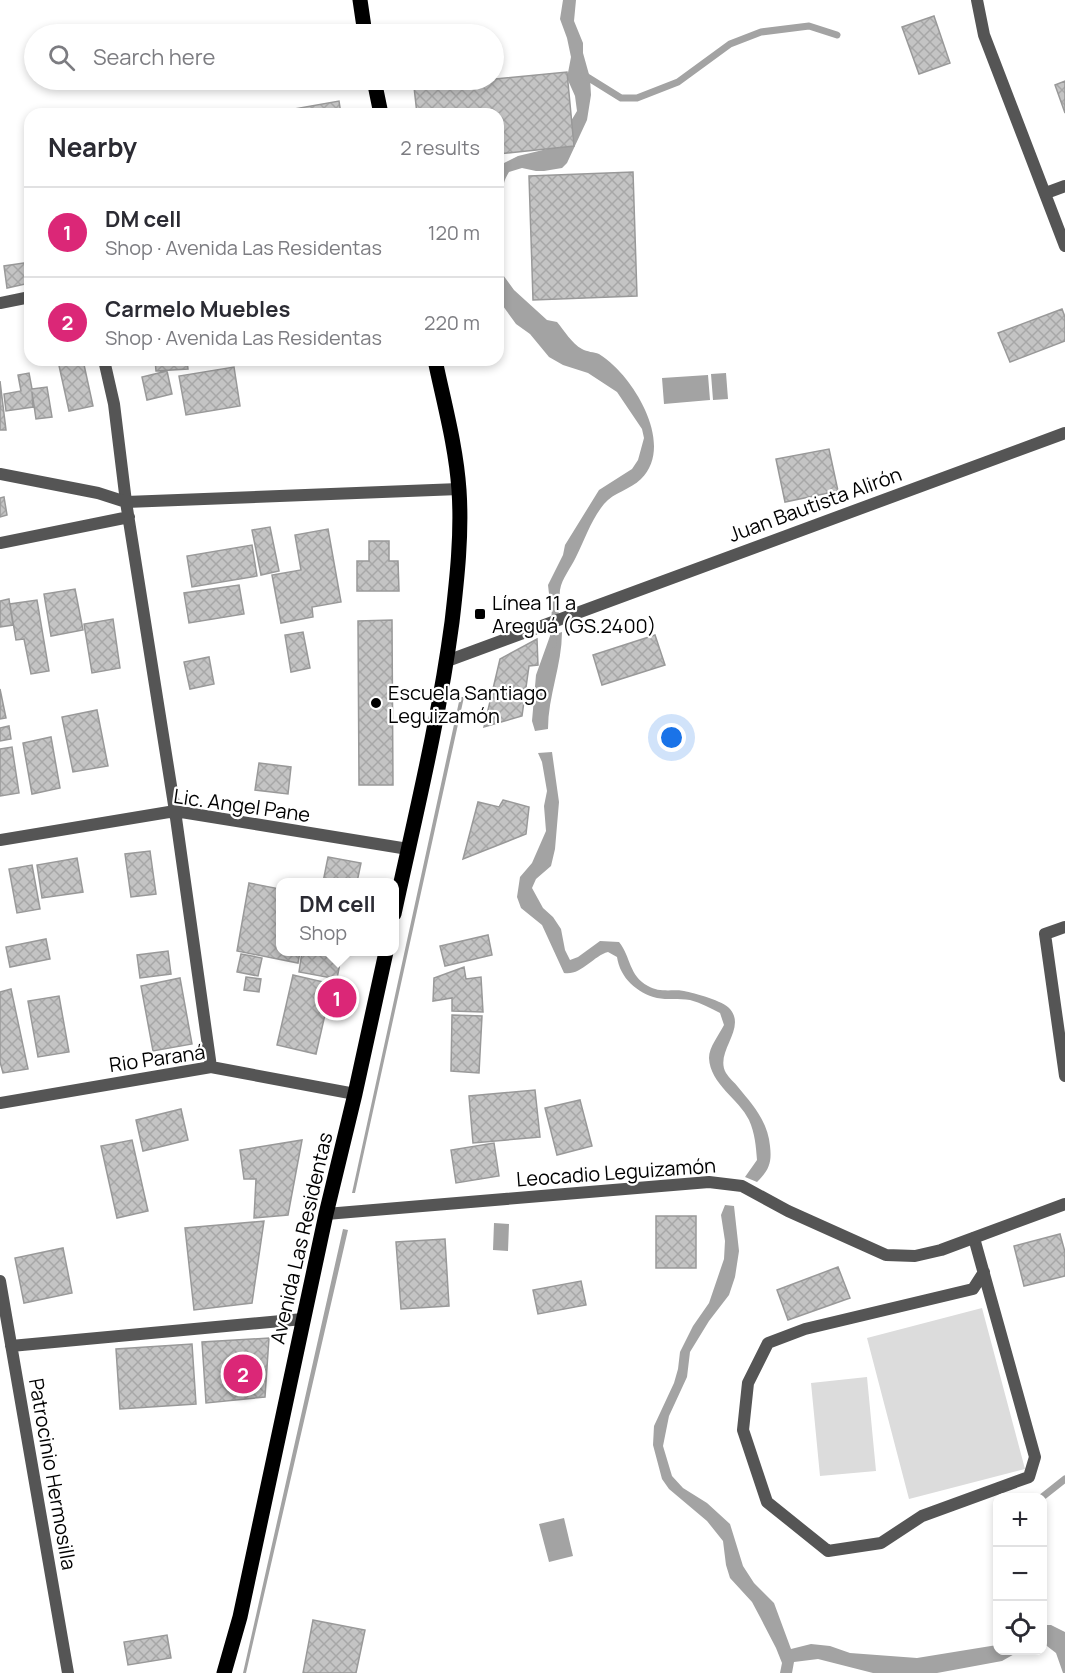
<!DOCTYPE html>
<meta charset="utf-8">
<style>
body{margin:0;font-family:Manrope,sans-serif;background:#f2f2f3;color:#2b2b33}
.controls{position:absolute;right:18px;bottom:18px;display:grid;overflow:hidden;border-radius:12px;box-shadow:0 3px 9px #0003}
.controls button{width:54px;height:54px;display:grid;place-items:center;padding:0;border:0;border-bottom:2px solid #e1e1e2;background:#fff;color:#2b2b33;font:30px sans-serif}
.you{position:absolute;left:672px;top:738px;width:21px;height:21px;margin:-15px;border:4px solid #fff;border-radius:50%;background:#1a73e8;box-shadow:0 0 0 9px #1a73e833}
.badge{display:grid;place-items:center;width:39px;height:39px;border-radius:50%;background:#db2777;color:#fff;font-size:20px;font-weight:700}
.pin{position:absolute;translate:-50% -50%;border:3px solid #fff;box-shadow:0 2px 6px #0006}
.popup{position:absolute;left:276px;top:878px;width:123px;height:78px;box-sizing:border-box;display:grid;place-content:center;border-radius:12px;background:#fff;filter:drop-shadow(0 2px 4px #0005);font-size:20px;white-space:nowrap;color:#7c7c81}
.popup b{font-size:22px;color:#2b2b33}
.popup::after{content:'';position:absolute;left:50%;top:100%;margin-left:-12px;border:12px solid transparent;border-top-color:#fff}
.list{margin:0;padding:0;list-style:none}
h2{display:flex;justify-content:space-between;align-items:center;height:78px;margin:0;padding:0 24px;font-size:26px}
h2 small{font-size:20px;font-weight:400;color:#7c7c81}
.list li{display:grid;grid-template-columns:39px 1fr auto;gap:18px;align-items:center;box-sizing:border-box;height:90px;padding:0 24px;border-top:2px solid #e1e1e2}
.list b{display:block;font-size:22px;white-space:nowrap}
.list p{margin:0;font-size:20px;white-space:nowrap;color:#7c7c81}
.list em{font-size:20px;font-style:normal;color:#7c7c81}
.icon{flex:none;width:33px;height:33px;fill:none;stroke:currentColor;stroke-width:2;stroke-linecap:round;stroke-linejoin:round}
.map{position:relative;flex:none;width:1065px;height:1673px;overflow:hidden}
.search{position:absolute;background:#fff;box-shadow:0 3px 9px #0003;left:24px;top:24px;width:480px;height:66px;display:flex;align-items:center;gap:15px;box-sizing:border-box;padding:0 21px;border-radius:33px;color:#7c7c81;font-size:22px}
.panel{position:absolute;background:#fff;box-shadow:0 3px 9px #0003;left:24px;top:108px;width:480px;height:258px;border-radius:18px}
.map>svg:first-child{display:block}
</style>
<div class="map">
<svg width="1065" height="1673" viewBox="0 0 1065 1673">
<defs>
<pattern id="building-cross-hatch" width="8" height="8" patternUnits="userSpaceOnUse" patternTransform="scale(1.5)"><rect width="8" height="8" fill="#c4c4c4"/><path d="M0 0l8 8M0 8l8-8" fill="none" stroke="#a7a7a7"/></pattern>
</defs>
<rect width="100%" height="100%" fill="#fff"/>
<!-- pitch -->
<path fill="#dcdcdc" d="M982,1308L1025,1469L909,1499L867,1338Z
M867,1377L876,1471L820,1476L811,1383Z"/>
<!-- water -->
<path fill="#a3a3a3" d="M563,0H576L574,21L583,43V53L590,78L591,95L587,120L567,163L562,168L544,171H536L522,168L509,172C498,189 505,204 498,218V166L518,156L547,149L571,121L577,111L575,96L567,78L571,57L567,38L560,19Z
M498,268L514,290L547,320L557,322C564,330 572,344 582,349C587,352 594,352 599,354C609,360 619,370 626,379C646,404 669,451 641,479C630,490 614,492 604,504C591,520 585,539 576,557C571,568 562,578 560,590C559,596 560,602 559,608L551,611L548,585L563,555L565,545L599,490L632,469L638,460L644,438L642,429L617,392L588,373L563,365L549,357L530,334L516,324L498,299Z
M726,373L728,399L713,400L711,374Z
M708,375L710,400L664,404L662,378Z
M562,632C562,665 548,696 548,729L535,731L532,721L536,675L550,636Z
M460,697H464L355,1193H352Z
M552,752L559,802L555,849L551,866L536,879L532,888L543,908L553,917L561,929L565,950L570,960L578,957L600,941L619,942C631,957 629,976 648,986C659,993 672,989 684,991C694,993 724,1001 730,1009C747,1029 714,1052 726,1073C729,1078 735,1083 738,1087C753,1105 768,1122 770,1146C772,1163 769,1170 757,1182L745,1177L757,1160C756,1147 755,1133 749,1120C739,1099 710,1084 709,1058C709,1047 719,1035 724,1025L720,1013C710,1008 701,1003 690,1000C679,998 667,1000 657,998C637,993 620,978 617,957L608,952C593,956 581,976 564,973L542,925L521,908L517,897L520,877L532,863L546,831L544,806L547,791L542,762L538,753Z
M725,1205L734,1206L739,1251L735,1277L729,1295L709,1321L690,1352L687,1377L669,1416L663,1446L672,1476L683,1488L707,1503L730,1524L743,1566L754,1583L774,1603L791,1649L811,1644L830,1646L850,1653L917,1658L997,1645L998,1650L1020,1651L1002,1661L937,1673H873L818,1659L794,1662L792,1673H780L782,1663L776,1648L760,1617L752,1602L730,1578L726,1565L723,1541L707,1521L669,1489L662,1479L653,1445L654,1426L674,1383L678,1369L680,1352L693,1326L709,1303L724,1259L725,1241L721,1215Z
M494,1223L509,1224L508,1251L493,1250Z
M343,1229L348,1230L246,1673H243Z
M564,1518L573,1556L549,1562L539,1524Z
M1042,1625H1051L1065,1632V1673H1063L1056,1653L1043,1643Z"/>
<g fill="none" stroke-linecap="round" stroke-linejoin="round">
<!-- stream -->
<path stroke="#a3a3a3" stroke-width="7" d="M584,75L621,98H637L678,82L730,44L761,32L809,26L837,35
M553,644L556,601
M1041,1498L1065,1479"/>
</g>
<!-- building -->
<path fill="url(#building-cross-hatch)" stroke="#999" stroke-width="1.5" d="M934,16L950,63L919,74L902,27Z
M567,72L574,146L498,154V114H417L414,87Z
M1065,81V113L1055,85Z
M339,101L341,114H266Z
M633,172L637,296L533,300L529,176Z
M30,262V283L7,288L4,266Z
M1062,309L1065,317V341L1010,362L998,333Z
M62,360H83L93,406L69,411L58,361Z
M155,360H187L188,369L156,371Z
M234,367L240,406L186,415L179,376Z
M167,371L172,394L147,400L142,377Z
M29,373L32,389L47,387L52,417L36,419L32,392L33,407L6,411L4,394L21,391L18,375Z
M0,381L6,430H0Z
M829,449L838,491L785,502L776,459Z
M4,497L7,515L0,517V498Z
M270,527L279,571L261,575L252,530Z
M328,529L341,602L312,607L313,617L281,623L272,575L301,570L295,535Z
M369,541H389V561H398L399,591H357V561H369Z
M252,545L257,576L192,587L187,556Z
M239,585L244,614L189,623L184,593Z
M75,589L83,630L51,636L44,594Z
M9,599L13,625L0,627V601Z
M37,600L49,671L31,674L24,639L16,640L10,604Z
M113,619L120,668L92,673L84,624Z
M392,620L393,785H359L358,621Z
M303,632L310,668L291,672L285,635Z
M655,635L665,665L602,685L593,655Z
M537,639L538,665L529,666L522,716L484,727L500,659Z
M209,657L214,684L190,689L184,662Z
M0,689L6,718L0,719Z
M97,710L108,766L73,772L62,717Z
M9,726L11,739L0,741V728Z
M51,737L60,788L32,794L23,743Z
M12,747L19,793L0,796V749Z
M259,763L291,767L288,794L255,790Z
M503,800L529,807L526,834L463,859L478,802L499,807Z
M150,851L156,894L131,897L125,854Z
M328,857L361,863L357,882H323Z
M77,858L83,892L42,898L37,865Z
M32,865L40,909L17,913L9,869Z
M249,883L280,889V952H300L298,963L237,951Z
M488,935L492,955L445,966L440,946Z
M46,939L50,959L10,967L6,947Z
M168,951L171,974L140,978L137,955Z
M302,952H342L337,979L299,972Z
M241,954L262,958L258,976L237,972Z
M464,967L466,979L481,977L483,1012L452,1011V998L433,1001L434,978Z
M293,975L332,984L316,1054L277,1045Z
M246,977L261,979L259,992L244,990Z
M180,978L192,1044L153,1051L141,986Z
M11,989L28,1069L3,1073L0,1062V992Z
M59,996L69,1052L38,1057L28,1001Z
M452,1015L482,1016L479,1073L451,1071Z
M535,1090L540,1137L473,1143L469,1096Z
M580,1100L592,1146L557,1155L545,1108Z
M181,1109L188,1140L143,1151L136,1120Z
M132,1140L148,1211L117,1218L101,1146Z
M302,1140L288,1215L254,1218L256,1179H244L240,1150Z
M494,1143L499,1176L456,1183L451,1150Z
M656,1216H696V1268H656Z
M264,1221L252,1303L194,1310L185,1228Z
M1060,1234L1065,1252V1276L1024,1286L1014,1246Z
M445,1239L449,1306L401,1309L396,1242Z
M63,1248L72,1293L24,1303L15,1258Z
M838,1267L850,1298L788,1320L777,1290Z
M581,1281L586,1305L538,1314L533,1290Z
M269,1338L265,1397L206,1403L202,1342Z
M192,1344L196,1404L120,1409L116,1349Z
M313,1620L365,1630L356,1673H303Z
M167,1635L171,1658L128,1665L124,1642Z"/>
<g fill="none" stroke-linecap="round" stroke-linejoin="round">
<!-- lane -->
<path stroke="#555" stroke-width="12" d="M0,303L30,297
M104,360L114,404L126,502
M1065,927L1045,934L1065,1076
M974,1238L1035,1457L1029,1477L922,1516L881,1543L828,1551L767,1502L743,1430L748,1383L768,1343L805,1329L973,1289L984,1272"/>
<!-- street -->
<path stroke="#555" stroke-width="12" d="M977,0L984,35L1065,246
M1046,193L1065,186
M0,474L98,493L126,502L459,489
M126,502L175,811L211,1067
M0,543L129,517
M447,661L1065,433
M0,840L175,811L408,849
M0,1103L211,1067L355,1094
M326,1214L709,1182L742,1186L788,1211L886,1255L915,1256L941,1250L1065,1204
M0,1281L68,1673
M11,1346L303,1319"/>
<!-- primary -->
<path stroke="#000" stroke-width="15" d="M360,0L365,34
M374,80L381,114
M394,914C415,817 439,720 452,622C457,579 462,534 459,490C456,446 444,403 435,360
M224,1673L240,1617L326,1214L355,1094L386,952"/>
</g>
<!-- markers -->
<g fill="#000" stroke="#fff" stroke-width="2">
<rect x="474" y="608" width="12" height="12" rx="3"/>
<circle cx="376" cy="703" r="6"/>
</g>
<g text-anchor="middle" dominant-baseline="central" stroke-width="4.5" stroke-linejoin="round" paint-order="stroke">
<!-- street labels -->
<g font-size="20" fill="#000" stroke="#fff">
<text transform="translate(815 504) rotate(-20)">Juan Bautista Alirón</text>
<text transform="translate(242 805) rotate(8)">Lic. Angel Pane</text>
<text transform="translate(157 1058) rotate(-8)">Rio Paraná</text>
<text transform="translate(616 1172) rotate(-4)">Leocadio Leguizamón</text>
<text transform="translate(301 1238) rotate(-77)">Avenida Las Residentas</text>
<text transform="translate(53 1474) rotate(80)">Patrocinio Hermosilla</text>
</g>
<!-- poi labels -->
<g font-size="20" fill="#000" stroke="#fff" text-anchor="start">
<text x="492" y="602">Línea 11 a<tspan x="492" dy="23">Areguá (GS.2400)</tspan></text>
<text x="388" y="692">Escuela Santiago<tspan x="388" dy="23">Leguizamón</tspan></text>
</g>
</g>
</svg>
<div class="controls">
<button>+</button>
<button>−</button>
<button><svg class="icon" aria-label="locate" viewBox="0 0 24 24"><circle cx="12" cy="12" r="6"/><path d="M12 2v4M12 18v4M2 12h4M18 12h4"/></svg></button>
</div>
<div class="you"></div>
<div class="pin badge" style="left:337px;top:998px">1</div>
<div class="popup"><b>DM cell</b>Shop</div>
<div class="pin badge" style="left:243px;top:1374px">2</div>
<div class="search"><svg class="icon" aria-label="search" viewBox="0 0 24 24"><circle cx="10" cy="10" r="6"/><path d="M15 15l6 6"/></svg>Search here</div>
<section class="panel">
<h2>Nearby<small>2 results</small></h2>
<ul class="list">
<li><span class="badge">1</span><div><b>DM cell</b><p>Shop · Avenida Las Residentas</p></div><em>120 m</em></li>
<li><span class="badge">2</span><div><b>Carmelo Muebles</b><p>Shop · Avenida Las Residentas</p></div><em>220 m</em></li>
</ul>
</section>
</div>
